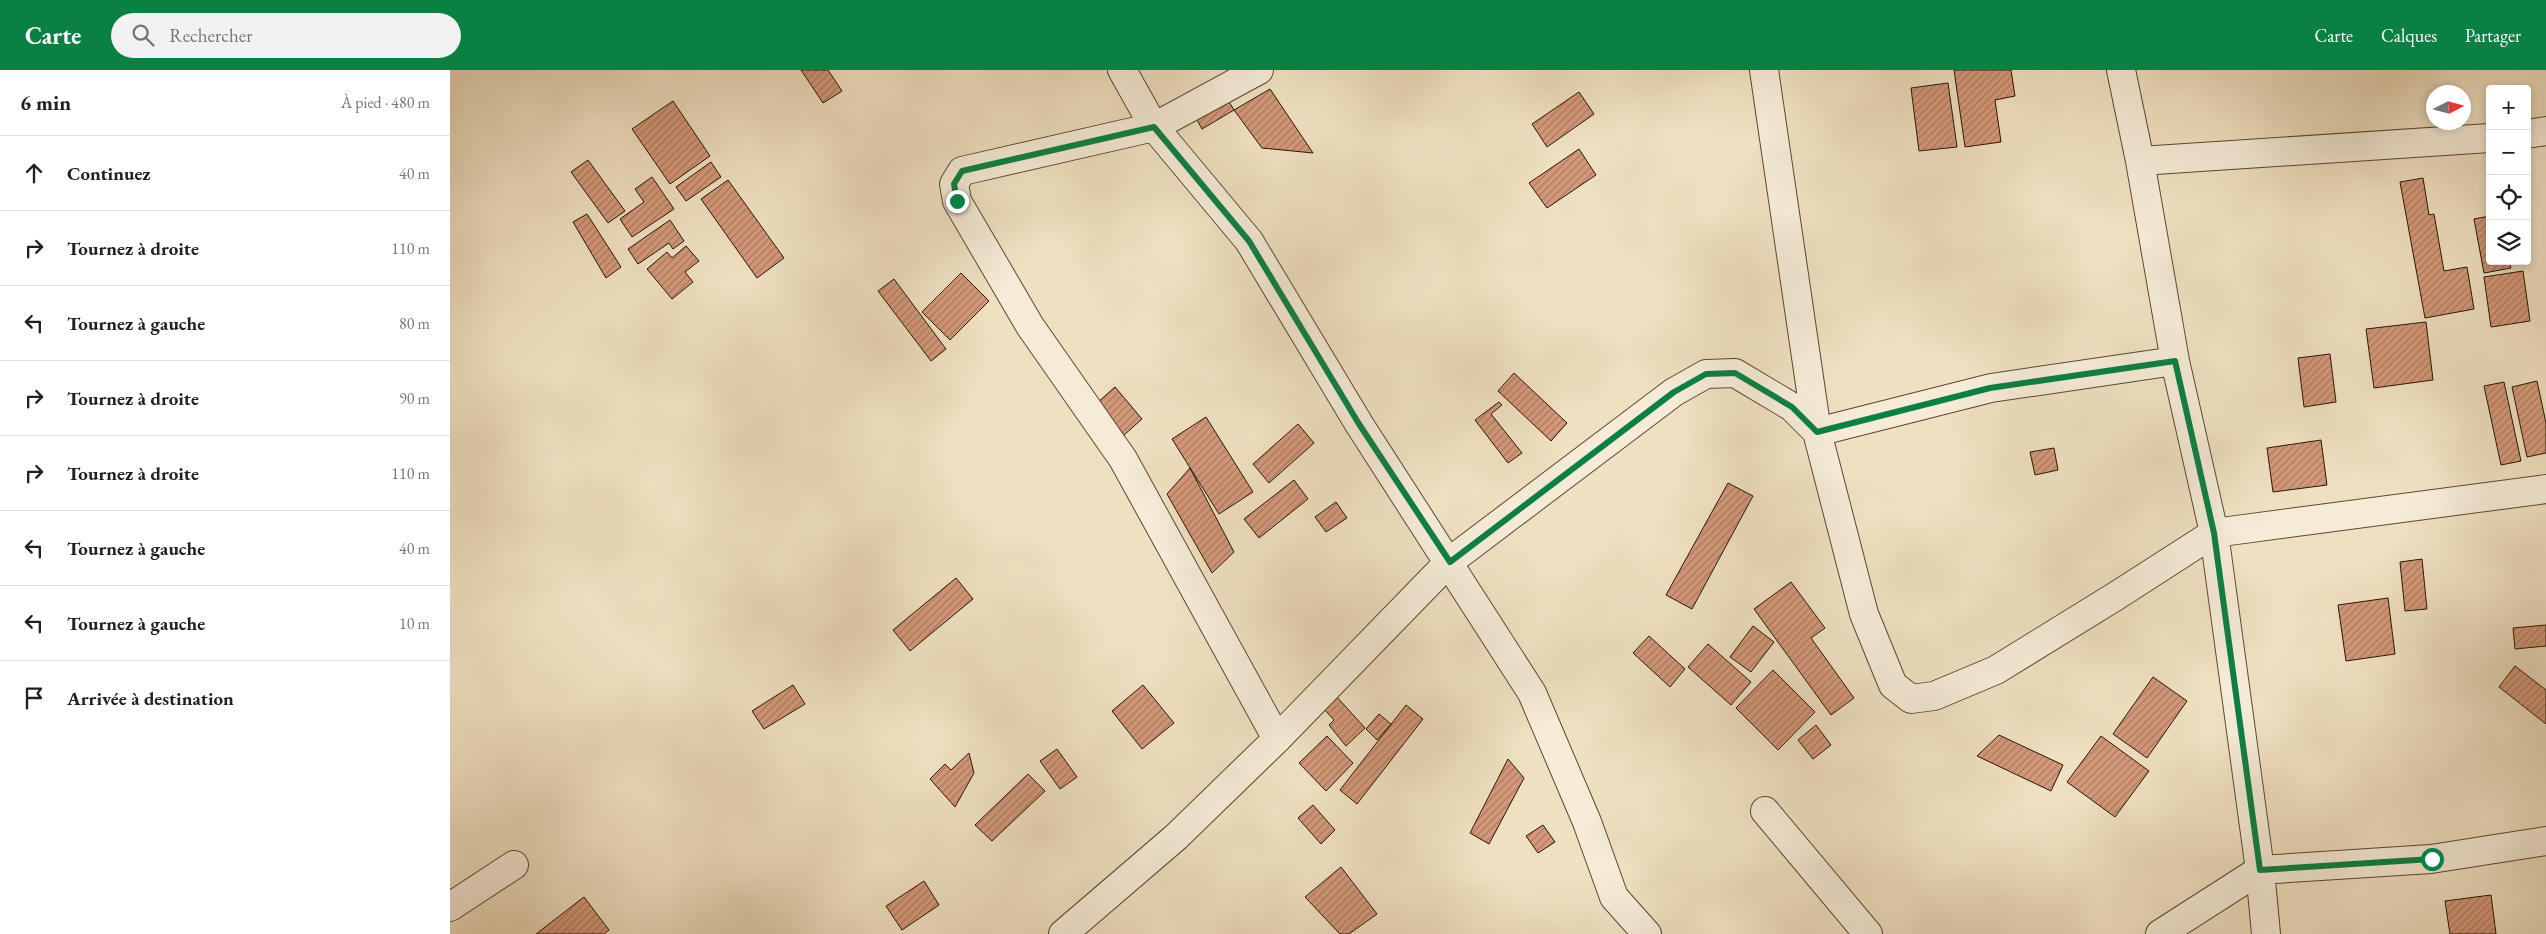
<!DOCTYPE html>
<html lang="fr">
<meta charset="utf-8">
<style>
body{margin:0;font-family:"EB Garamond",serif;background:#f2f2f2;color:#202124}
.controls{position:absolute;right:15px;top:15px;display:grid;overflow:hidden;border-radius:5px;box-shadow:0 2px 8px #0003}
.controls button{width:45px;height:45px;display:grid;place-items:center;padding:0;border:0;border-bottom:1px solid #e0e0e0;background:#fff;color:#202124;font:25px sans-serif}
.compass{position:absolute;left:1976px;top:15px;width:45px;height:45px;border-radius:50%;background:#fff;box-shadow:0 2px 8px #0003;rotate:84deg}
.stop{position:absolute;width:15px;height:15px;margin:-11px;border:4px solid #0b8043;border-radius:50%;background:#fff}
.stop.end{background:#0b8043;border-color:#fff;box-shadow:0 1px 5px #0008}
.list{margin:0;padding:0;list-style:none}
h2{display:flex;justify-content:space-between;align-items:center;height:65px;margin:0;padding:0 20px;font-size:21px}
h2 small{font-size:16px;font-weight:400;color:#757577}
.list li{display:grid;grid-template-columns:32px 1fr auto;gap:15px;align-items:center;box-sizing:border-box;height:75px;padding:0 20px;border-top:1px solid #e0e0e0}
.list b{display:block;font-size:19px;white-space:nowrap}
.list em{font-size:16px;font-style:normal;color:#757577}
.icon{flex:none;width:28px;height:28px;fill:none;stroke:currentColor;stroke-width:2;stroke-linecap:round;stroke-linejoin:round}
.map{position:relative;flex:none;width:2096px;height:864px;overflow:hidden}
header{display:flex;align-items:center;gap:30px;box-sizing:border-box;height:70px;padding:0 25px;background:#0b8043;color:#fff}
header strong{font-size:24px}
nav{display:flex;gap:28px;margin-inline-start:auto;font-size:18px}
.search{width:350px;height:45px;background:#f2f2f2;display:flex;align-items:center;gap:12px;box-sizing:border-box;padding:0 18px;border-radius:28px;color:#757577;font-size:19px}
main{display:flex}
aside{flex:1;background:#fff}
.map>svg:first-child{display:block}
</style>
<header>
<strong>Carte</strong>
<div class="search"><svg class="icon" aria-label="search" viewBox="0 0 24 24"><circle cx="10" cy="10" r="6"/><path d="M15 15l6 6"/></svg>Rechercher</div>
<nav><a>Carte</a><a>Calques</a><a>Partager</a></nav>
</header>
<main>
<aside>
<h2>6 min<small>À pied · 480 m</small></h2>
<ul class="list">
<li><svg class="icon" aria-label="ahead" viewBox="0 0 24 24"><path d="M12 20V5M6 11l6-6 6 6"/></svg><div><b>Continuez</b></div><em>40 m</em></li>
<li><svg class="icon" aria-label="right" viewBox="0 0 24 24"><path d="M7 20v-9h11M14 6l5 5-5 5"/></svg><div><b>Tournez à droite</b></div><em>110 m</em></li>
<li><svg class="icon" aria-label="left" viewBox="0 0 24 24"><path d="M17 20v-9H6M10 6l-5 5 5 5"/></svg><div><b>Tournez à gauche</b></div><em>80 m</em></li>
<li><svg class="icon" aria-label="right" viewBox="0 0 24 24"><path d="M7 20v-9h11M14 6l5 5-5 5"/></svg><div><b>Tournez à droite</b></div><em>90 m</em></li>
<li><svg class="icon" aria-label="right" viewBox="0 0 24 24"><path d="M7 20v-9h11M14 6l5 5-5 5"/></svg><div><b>Tournez à droite</b></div><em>110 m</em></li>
<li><svg class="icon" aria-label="left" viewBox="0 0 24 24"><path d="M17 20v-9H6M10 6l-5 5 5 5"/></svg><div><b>Tournez à gauche</b></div><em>40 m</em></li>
<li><svg class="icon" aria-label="left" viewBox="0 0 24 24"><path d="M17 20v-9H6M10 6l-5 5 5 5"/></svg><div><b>Tournez à gauche</b></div><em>10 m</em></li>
<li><svg class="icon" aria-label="arrive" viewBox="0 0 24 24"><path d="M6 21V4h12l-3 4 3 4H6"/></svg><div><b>Arrivée à destination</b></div></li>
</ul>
</aside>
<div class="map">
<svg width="2096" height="864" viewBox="0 0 2096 864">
<defs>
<pattern id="building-hatch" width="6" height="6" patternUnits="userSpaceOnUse" patternTransform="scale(1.25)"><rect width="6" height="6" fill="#d4987a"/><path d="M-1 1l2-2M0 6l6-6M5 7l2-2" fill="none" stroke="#ac7b62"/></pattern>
</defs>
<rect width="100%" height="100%" fill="#efe0c1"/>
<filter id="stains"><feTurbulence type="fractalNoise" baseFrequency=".004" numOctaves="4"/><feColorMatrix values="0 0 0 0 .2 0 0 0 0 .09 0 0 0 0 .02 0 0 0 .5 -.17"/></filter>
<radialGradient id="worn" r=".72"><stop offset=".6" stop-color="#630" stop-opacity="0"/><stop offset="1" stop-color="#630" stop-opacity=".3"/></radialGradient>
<!-- building -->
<path fill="url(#building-hatch)" stroke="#261701" d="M351,0H378L392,21L373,33Z
M1504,0H1561L1565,26L1545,30L1551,72L1515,77Z
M1498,13L1507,77L1469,81L1461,18Z
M820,19L863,83L812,78L784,40Z
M773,22L784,40L752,59L742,41Z
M1129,22L1144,44L1097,77L1082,54Z
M223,31L260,86L220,114L182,59Z
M1129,79L1146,105L1097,138L1079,113Z
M138,90L175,141L158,153L121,102Z
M261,92L271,107L236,131L226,117Z
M202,107L224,139L182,167L170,149L194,132L185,119Z
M1973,108L1979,145L1984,144L1994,201L2017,197L2024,239L1975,248L1950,112Z
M278,110L334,188L307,208L251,129Z
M137,144L171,197L156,208L123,152Z
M2040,146V191H2059L2061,198L2034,203L2024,149Z
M220,150L234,171L223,179L219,173L188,194L178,179Z
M236,176L249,191L235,202L243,212L222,229L197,199L217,182L222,188Z
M2073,201L2080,251L2041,257L2034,207Z
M511,203L539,231L500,270L472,242Z
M444,209L496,279L481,291L428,221Z
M1976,252L1983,310L1924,318L1916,259Z
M1880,284L1886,332L1854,337L1848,288Z
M1064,303L1117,353L1101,371L1048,321Z
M2087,311L2096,353V383L2077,387L2062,317Z
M2054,312L2071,391L2051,395L2034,316Z
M665,317L692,349L674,365L647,333Z
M1049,332L1052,335L1041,344L1072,383L1058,393L1025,350Z
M756,347L803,422L769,444L722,369Z
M848,354L864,373L819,413L803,394Z
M1871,370L1877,415L1823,422L1817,378Z
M1604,378L1608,400L1585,405L1580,382Z
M740,398L784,482L762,503L717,424Z
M844,410L858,429L809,468L794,449Z
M1278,413L1303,426L1242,539L1216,525Z
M886,432L897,448L876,462L865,447Z
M1972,489L1977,539L1955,541L1950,492Z
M506,508L523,529L460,581L443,560Z
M1341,512L1375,558L1361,568L1404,628L1381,645L1304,539Z
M1938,528L1945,584L1896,591L1888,535Z
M2096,555V576L2065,579L2063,558Z
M1303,556L1324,572L1301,602L1280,587Z
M1199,566L1235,599L1220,617L1183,583Z
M1258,574L1301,612L1281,635L1238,597Z
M2065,596L2096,620V654L2049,617Z
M1323,600L1365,642L1328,680L1286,638Z
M1703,607L1737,631L1697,688L1663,664Z
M343,615L355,634L314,659L302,641Z
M693,615L724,653L692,679L662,641Z
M886,626L915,658L896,676L879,655L884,650L873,638Z
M956,635L973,649L907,734L890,720Z
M929,644L941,654L927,670L916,659Z
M1366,655L1381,675L1363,689L1348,670Z
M1549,665L1613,695L1601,721L1527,686Z
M877,666L903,693L876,721L849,693Z
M1651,666L1699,701L1665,747L1617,712Z
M607,679L627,707L610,719L590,691Z
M519,683L524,703L505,737L480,709L495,694L501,700Z
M1058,689L1074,708L1039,774L1020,763Z
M578,704L595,721L542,771L525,755Z
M863,735L885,760L871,774L848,748Z
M1093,755L1105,772L1088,783L1076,766Z
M891,797L927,844L899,864H890L855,827Z
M474,811L489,835L452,860L436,836Z
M2041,825L2046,864H2000L1995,831Z
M134,827L159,860L154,864H86Z"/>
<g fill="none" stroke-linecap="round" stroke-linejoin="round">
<defs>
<path id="minor" d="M672,0L704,57L799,171L909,354L1082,623L1137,752L1164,827L1197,864
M809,0L704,57L512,101L504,114L507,131L580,256L673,389L827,669
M1314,0L1367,362L1414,544L1443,615L1461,629L1484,626L1546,600L1666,526L1764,463L2096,419
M1671,0L1690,91L1725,291L1764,463L1810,800L1816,864
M2077,64L2096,61
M1690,91L2040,68
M1367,362L1541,318L1725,291
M1315,741L1418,864
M0,837L64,795
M613,864L726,767L827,669L999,492L1224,322L1256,304L1285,303L1342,337L1367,362
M1710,864L1810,800L1981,789L2096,771"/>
</defs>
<!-- minor casing -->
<use href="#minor" stroke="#584931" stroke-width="30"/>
<!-- minor -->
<use href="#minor" stroke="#f5ebd7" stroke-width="28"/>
</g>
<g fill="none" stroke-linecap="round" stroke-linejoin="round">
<!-- route -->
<path stroke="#0b8043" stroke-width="6" d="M507,131L504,114L512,101L704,57L799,171L909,354L1000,492L1224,322L1256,304L1285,303L1342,337L1367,362L1540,318L1725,291L1764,463L1810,800L1982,789"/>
</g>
<rect width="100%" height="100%" filter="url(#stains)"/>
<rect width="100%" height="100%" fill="url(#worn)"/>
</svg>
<div class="controls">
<button>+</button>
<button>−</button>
<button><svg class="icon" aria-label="locate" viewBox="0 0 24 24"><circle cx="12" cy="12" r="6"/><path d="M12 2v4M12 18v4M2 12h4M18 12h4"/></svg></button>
<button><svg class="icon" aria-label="layers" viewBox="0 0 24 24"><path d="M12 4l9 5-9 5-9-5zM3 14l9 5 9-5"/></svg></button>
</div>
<svg class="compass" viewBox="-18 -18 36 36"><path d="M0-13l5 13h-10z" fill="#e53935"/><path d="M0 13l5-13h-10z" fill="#757577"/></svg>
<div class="stop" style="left:1982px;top:789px"></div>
<div class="stop end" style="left:507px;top:131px"></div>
</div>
</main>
